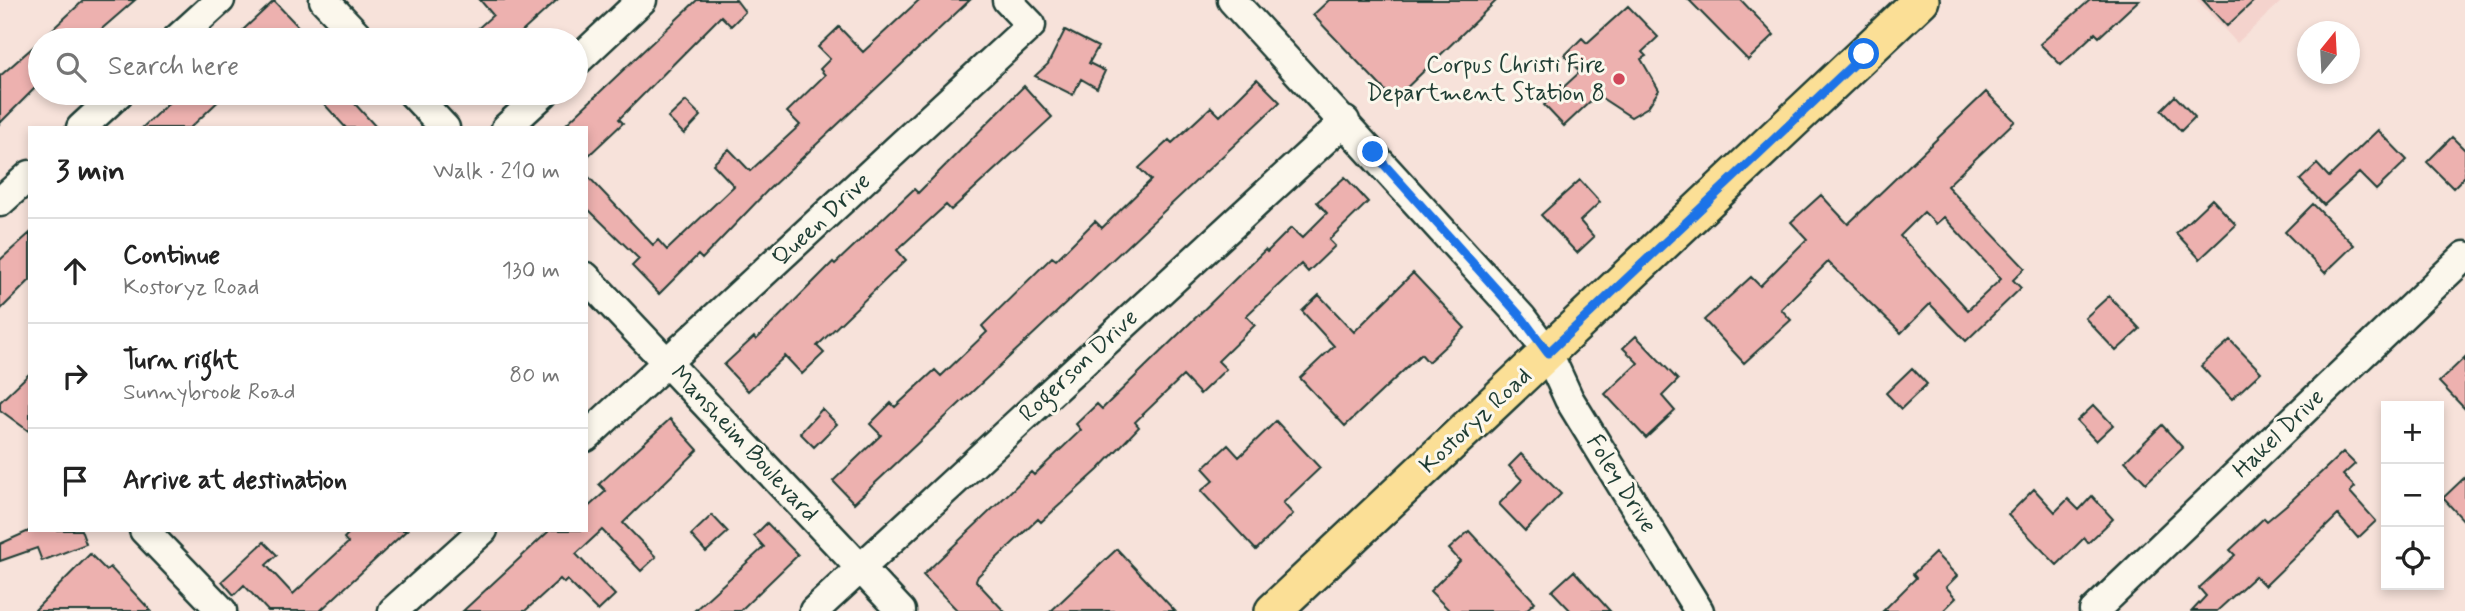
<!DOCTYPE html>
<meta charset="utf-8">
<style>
body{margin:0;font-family:Mynerve,sans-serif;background:#f2f2f2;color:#222}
.controls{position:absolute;right:21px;bottom:21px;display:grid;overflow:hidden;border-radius:0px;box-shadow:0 4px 10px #0003}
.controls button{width:63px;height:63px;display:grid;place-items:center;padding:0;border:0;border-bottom:2px solid #e0e0e0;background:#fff;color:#222;font:35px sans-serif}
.compass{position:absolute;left:2297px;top:21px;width:63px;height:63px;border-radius:50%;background:#fff;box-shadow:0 4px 10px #0003;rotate:18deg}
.stop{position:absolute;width:21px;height:21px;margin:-16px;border:5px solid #1a73e8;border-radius:50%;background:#fff}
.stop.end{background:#1a73e8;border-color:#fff;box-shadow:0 2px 7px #0008}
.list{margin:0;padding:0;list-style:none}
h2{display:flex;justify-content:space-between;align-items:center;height:91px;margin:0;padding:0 28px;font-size:30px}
h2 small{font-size:23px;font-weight:400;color:#767676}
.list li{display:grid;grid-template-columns:46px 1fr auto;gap:21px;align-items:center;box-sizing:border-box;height:105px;padding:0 28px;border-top:2px solid #e0e0e0}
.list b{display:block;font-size:26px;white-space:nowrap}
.list p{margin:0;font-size:23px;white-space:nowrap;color:#767676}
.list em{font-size:23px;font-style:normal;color:#767676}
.icon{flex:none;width:38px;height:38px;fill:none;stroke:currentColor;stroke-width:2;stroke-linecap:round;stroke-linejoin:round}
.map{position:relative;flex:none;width:2465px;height:611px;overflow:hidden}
.search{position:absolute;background:#fff;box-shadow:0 4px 10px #0003;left:28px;top:28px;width:560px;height:77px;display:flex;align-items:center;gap:18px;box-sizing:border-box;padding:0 24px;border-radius:38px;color:#767676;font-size:26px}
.panel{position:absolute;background:#fff;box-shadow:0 4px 10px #0003;left:28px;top:126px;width:560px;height:406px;border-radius:0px}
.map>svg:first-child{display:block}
</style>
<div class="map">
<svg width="2465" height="611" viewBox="0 0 2465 611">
<rect width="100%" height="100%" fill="#f7e2da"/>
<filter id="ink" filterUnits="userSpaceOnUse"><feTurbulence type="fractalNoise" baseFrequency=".0143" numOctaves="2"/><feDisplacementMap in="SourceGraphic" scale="14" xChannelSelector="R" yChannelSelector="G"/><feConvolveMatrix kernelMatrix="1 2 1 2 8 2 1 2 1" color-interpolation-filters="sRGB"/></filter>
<g filter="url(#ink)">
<!-- built -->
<path fill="#f4d3cd" d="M2197,0H2283L2237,43Z"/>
<!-- building -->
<path fill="#edb1af" stroke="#1f3d34" stroke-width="2" fill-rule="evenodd" d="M84,0H135L89,40H41Z
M480,0H557L513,40H465L493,15Z
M697,0H736L745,12L731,26L721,16L619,119L623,123L586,158V128H562Z
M919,0H970L768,190L702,259L698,255L659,294L632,266L639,259L586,207V174L653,245L658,240L667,250L734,186L713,164L729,149L750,171L800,125L787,112L825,75L820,69L830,59L818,47L839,27L863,52Z
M1329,0H1497L1394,100L1313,15Z
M1689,0H1741L1774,35L1748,60Z
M2090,0H2139L2099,37L2095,33L2061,65L2040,44Z
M2203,0H2255L2227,26Z
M274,1L311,40H235L244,29Z
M1628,6L1658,37L1642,52L1646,56L1641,59L1659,90L1648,107L1631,117L1597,95L1564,126L1544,105L1580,72L1565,55L1582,38L1587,43Z
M1065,30L1098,47L1089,63L1105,71L1097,88L1081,79L1073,95L1035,76L1048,64Z
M40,41V83L0,123V76Z
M1257,79L1280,102L854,503L833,481L881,435L870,424L891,403L895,407L935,370L941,376L987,332L982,326L1052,257L1056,260L1095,221L1102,228L1151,180L1139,168L1169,140L1172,143L1211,107L1220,116Z
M1024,86L1052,117L951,210L946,205L897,250L906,260L817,346L824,353L802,374L785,356L748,391L724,365L754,337L756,340L833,262L835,264L914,189L918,193Z
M1986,92L2015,121L1947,186L2025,268L2013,280L2021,288L1966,341L1930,304L1901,333L1828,262L1781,309L1791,320L1744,363L1704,320L1751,277L1760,286L1807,239L1791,222L1821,195L1848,224ZM1924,212L1936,224L1944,217L2001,279L1968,310L1900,236Z
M179,93H227L190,128H142Z
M314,93H345L377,128H346Z
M2175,96L2195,117L2181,131L2161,110Z
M686,101L701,116L684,134L668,118Z
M2378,130L2407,160L2376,190L2359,173L2324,205L2300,180L2317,164L2329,177Z
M2452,137L2465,150V176L2453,188L2427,162Z
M1345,177L1368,202L1329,240L1335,246L1308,272L1301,264L1246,316L1255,325L1218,361L1226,369L1200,394L1183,376L1135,422L1139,427L1098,470L1041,522L1038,519L978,576L976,581L1004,611H958L923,575L1031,472L1034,475L1081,430L1076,424L1097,404L1102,409L1265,250L1267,252L1291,228L1302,238L1327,213L1317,202Z
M1580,180L1600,202L1580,221L1594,237L1577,253L1541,215Z
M2212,199L2236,225L2200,259L2176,233Z
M2313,204L2354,245L2325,273L2285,232Z
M30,233V280L0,310V260Z
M1413,273L1465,328L1428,362L1421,354L1345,426L1300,378L1334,346L1302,311L1319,295L1354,332Z
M2109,296L2140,329L2116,351L2085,318Z
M1636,336L1678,380L1662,396L1675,411L1646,438L1605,394L1638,363L1623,348Z
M2230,340L2261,372L2232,399L2201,366Z
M2465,357V409L2439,382Z
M1912,368L1927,384L1901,409L1886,393Z
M30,373V432L0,410V402Z
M2094,405L2113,425L2096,441L2077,421Z
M822,409L837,424L814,447L800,433Z
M670,419L698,450L623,523L656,557L641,571L602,530L576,554L615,595L598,611L567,580L564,583L560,579L525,611H463L550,530H586V509L606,491L599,484Z
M1276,421L1320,468L1283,503L1293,514L1256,550L1201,491L1214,480L1203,468L1228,445L1239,457Z
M2162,425L2183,448L2146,483L2125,461Z
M2343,452L2355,464L2343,475L2355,487L2350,492L2376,521L2358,538L2338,515L2265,586L2255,576L2217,611H2192L2206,596L2199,588L2235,555L2230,550L2264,518L2267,521L2292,500Z
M1521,454L1561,494L1525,531L1499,504L1522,480L1509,466Z
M2465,477V522L2443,498Z
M2034,489L2055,512L2068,499L2079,510L2092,496L2113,519L2088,543L2084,538L2057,565L2008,515Z
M712,515L728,532L706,552L691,535Z
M767,523L798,555L740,611H694L764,547L754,536Z
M31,530H81L86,544L42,561L37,548L0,561V544Z
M352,530H407L320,611H268L244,585L234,595L222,581L264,542L277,555L266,565L293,594L348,543L344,538Z
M1469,531L1535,602L1525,611H1450L1430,591L1460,561L1449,549Z
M1117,549L1175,611H1051Z
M1935,553L1957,576L1946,587L1956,598L1943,611H1883L1916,578L1913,574Z
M90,554L106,570L110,567L151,611H34Z
M1574,571L1610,611H1571L1552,591Z"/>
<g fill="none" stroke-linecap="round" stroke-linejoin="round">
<defs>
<path id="minor" d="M324,0L362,40
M1232,0L1522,318L1548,353L1569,399L1699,611
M176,40L220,0
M576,62L642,0
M412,93L445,128
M81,128L119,93
M506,128L544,93
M0,202L30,175
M586,277L901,611
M586,437L1031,25L1007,0
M144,530L222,611
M393,611L483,530
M814,611L1345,121
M2094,611L2465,256"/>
<path id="major" d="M1273,611L1921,0"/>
</defs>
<!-- minor casing -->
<use href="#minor" stroke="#1f3d34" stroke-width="33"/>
<!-- major casing -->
<use href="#major" stroke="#1f3d34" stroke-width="40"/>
<!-- minor -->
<use href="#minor" stroke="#fbf7ec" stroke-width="28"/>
<!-- major -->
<use href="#major" stroke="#fbdf96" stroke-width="35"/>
</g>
</g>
<g fill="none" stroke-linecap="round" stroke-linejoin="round" filter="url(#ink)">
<!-- route -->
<path stroke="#1a73e8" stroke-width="9" d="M1373,152L1522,318L1548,353L1864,54"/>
</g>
<!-- markers -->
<circle fill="#d1495b" stroke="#fbf7ec" stroke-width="2.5" cx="1619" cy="79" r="7"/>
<g text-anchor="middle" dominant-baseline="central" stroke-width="6" stroke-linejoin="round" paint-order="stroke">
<!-- poi labels -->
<g font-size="24" fill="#1f3d34" stroke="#fbf7ec" text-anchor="end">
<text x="1605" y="65">Corpus Christi Fire<tspan x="1605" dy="28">Department Station 8</tspan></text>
</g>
<!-- street labels -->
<g font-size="24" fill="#1f3d34" stroke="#fbf7ec">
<text transform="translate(822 220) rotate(-43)">Queen Drive</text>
<text transform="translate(1079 366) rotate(-43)">Rogerson Drive</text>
<text transform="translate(1476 421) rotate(-43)">Kostoryz Road</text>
<text transform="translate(2279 434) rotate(-44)">Hakel Drive</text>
<text transform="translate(744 444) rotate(47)">Mansheim Boulevard</text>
<text transform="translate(1621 484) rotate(58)">Foley Drive</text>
</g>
</g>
</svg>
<div class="controls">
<button>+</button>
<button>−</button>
<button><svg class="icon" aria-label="locate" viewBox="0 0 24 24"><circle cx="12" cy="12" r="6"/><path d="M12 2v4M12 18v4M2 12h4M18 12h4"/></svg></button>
</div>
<svg class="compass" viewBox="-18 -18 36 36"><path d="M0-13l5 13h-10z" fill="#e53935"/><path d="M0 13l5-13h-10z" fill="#767676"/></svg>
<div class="stop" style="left:1864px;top:54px"></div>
<div class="stop end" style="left:1373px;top:152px"></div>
<div class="search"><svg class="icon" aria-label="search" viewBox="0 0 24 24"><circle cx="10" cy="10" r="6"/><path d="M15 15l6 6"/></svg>Search here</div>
<section class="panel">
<h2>3 min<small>Walk · 210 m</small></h2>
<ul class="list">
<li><svg class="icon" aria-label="ahead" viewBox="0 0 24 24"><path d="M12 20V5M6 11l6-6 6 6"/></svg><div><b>Continue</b><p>Kostoryz Road</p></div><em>130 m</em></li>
<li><svg class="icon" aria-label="right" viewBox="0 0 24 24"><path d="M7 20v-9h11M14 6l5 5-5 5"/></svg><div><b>Turn right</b><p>Sunnybrook Road</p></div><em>80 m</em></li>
<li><svg class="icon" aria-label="arrive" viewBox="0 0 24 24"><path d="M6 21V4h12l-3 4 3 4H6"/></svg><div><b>Arrive at destination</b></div></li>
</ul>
</section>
</div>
